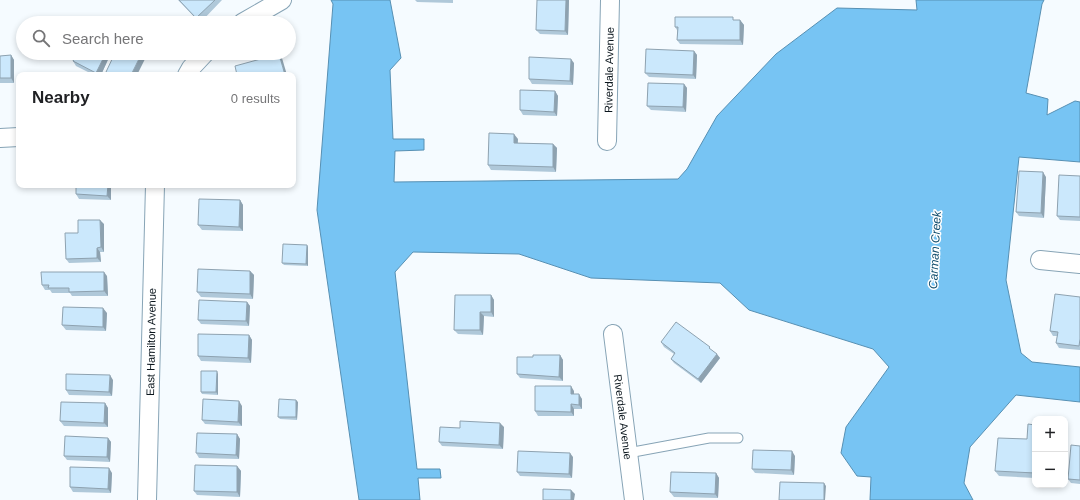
<!DOCTYPE html>
<meta charset="utf-8">
<style>
body{margin:0;font-family:Arial,sans-serif;background:#f6f6f6;color:#202124}
.controls{position:absolute;right:12px;bottom:12px;display:grid;overflow:hidden;border-radius:8px;box-shadow:0 2px 6px #0003}
.controls button{width:36px;height:36px;display:grid;place-items:center;padding:0;border:0;border-bottom:1px solid #e0e0e0;background:#fff;color:#202124;font:20px sans-serif}
.list{margin:0;padding:0;list-style:none}
h2{display:flex;justify-content:space-between;align-items:center;height:52px;margin:0;padding:0 16px;font-size:17px}
h2 small{font-size:13px;font-weight:400;color:#757577}
.icon{flex:none;width:22px;height:22px;fill:none;stroke:currentColor;stroke-width:2;stroke-linecap:round;stroke-linejoin:round}
.map{position:relative;flex:none;width:1080px;height:500px;overflow:hidden}
.search{position:absolute;background:#fff;box-shadow:0 2px 6px #0003;left:16px;top:16px;width:280px;height:44px;display:flex;align-items:center;gap:10px;box-sizing:border-box;padding:0 14px;border-radius:22px;color:#757577;font-size:15px}
.panel{position:absolute;background:#fff;box-shadow:0 2px 6px #0003;left:16px;top:72px;width:280px;height:116px;border-radius:8px}
.map>svg:first-child{display:block}
</style>
<div class="map">
<svg width="1080" height="500" viewBox="0 0 1080 500">
<rect width="100%" height="100%" fill="#f5fbff"/>
<!-- water -->
<path fill="#77c4f3" stroke="#5790b3" d="M331,0H390L401,58L390,70L393,139H424V150L395,151L394,182L678,179L687,169L717,116L776,54L837,8L917,10L916,0H1044L1042,4L1026,93L1048,99L1047,115L1075,101L1080,102V162L1019,157L1006,280L1021,353L1032,362L1080,367V402L1016,395L970,447L964,483L973,500H870L871,477L857,476L841,453L846,427L889,367L873,349L749,310L720,283L591,278L519,254L413,252L395,272L417,469H440L441,478H418L420,500H359L317,210L333,4Z"/>
<g fill="none" stroke-linecap="round" stroke-linejoin="round">
<defs>
<path id="service" d="M628,453L709,438H738"/>
<path id="minor" d="M242,23L282,0
M187,75L191,68L205,53
M0,138L19,137
M607,141L610,0
M1040,260L1080,264
M613,334L634,500
M147,500L155,185"/>
</defs>
<!-- service casing -->
<use href="#service" stroke="#87a4b6" stroke-width="11"/>
<!-- minor casing -->
<use href="#minor" stroke="#87a4b6" stroke-width="20"/>
<!-- service -->
<use href="#service" stroke="#fff" stroke-width="9"/>
<!-- minor -->
<use href="#minor" stroke="#fff" stroke-width="18"/>
</g>
<!-- wall -->
<path fill="#afc8d9" d="M178,0H222L200,23L181,3Z
M415,0H453V3L417,2Z
M569,0L568,35L540,34L536,30Z
M735,20H740L744,25L743,45L680,44L677,40V30L675,27Z
M694,51L697,55L696,79L649,77L645,73Z
M77,53H111L101,75H94L76,66L73,61Z
M11,55L14,60V83H0V56Z
M574,63L573,85L532,84L529,79Z
M684,84L687,88L686,112L651,110L647,106Z
M555,91L558,96L557,116L523,115L520,110Z
M518,139V143L553,144L557,148L556,172L491,170L488,165Z
M1080,176V221L1060,220L1057,216Z
M1046,177L1044,218L1019,216L1016,212Z
M111,185V200L79,199L76,194Z
M240,200L243,205V231L202,230L198,225Z
M104,224V252H100L101,262L69,263L66,259L78,233Z
M307,245L308,247V266L284,265L282,263Z
M250,271L254,275L253,299L201,297L197,292Z
M107,276L108,296H72L70,293H52L50,290H45L42,285Z
M491,295L494,300V317L484,316L483,335L458,334L454,330Z
M1080,297V350L1059,348L1056,343L1057,336H1053L1050,331Z
M247,302L250,306L249,326L201,324L198,320Z
M107,313L106,331L66,330L62,325Z
M249,335L252,340L251,363L201,361L198,356Z
M661,342L713,351L720,358L701,383L674,363L671,359L674,354L664,347Z
M560,355L563,360V381L520,378L517,374L533,357Z
M218,374V395L202,394L201,392Z
M113,380L112,396L69,395L66,390Z
M574,391V394L582,399V409H574V416H538L535,411Z
M298,402L297,420L280,419L278,417Z
M105,403L108,408V427L64,426L60,421Z
M242,406V426L205,424L202,420Z
M1035,425V478L999,476L995,471L1027,439Z
M504,427L503,449L442,446L439,442L460,428Z
M237,434L240,439L239,459L199,458L196,453Z
M108,438L111,442L110,462L67,460L64,456Z
M1080,446V484L1071,483L1068,479Z
M795,456L794,475L755,473L752,469Z
M573,457L572,478L520,476L517,472Z
M237,466L241,471L240,497L197,495L194,491Z
M112,473L111,493L73,492L70,487Z
M716,473L719,478L718,498L674,497L670,492Z"/>
<!-- shaded-wall -->
<path fill="#8ea2b0" d="M566,0H569L568,35L565,31Z
M740,20L744,25L743,45L740,40Z
M694,51L697,55L696,79L693,75Z
M106,53H111L101,75H97L96,73Z
M142,53H148L137,75H131Z
M279,54L282,58L287,75H285Z
M11,55L14,60V83L11,78Z
M571,59L574,63L573,85L570,81Z
M684,84L687,88L686,112L683,107Z
M555,91L558,96L557,116L554,112Z
M514,134L518,139L517,147L514,143Z
M553,144L557,148L556,172L553,167Z
M1043,172L1046,177L1044,218L1041,213Z
M108,185H111V200L107,196Z
M240,200L243,205V231L239,227Z
M100,220L104,224V252L101,247Z
M307,245L308,247V266L306,264Z
M97,248L100,252L101,262L97,258Z
M250,271L254,275L253,299L250,294Z
M104,272L107,276L108,296L104,291Z
M491,295L494,300V317L491,312Z
M247,302L250,306L249,326L246,321Z
M103,308L107,313L106,331L103,327Z
M480,312L484,316L483,335L480,330Z
M249,335L252,340L251,363L248,358Z
M717,354L720,358L701,383L698,379Z
M560,355L563,360V381L559,377Z
M217,371L218,374V395L216,392Z
M110,375L113,380L112,396L109,392Z
M571,386L574,391V398L571,394Z
M579,394L582,399V409L579,405Z
M296,400L298,402L297,420L296,417Z
M239,401L242,406V426L238,422Z
M105,403L108,408V427L104,423Z
M571,404L574,409V416L571,412Z
M500,423L504,427L503,449L499,445Z
M237,434L240,439L239,459L236,455Z
M108,438L111,442L110,462L107,457Z
M792,451L795,456L794,475L791,470Z
M570,453L573,457L572,478L569,474Z
M237,466L241,471L240,497L237,492Z
M109,468L112,473L111,493L108,489Z
M716,473L719,478L718,498L715,494Z
M824,483L826,486L825,500H824Z
M571,490L575,494L574,500H571Z"/>
<!-- building -->
<path fill="#cbe8fc" stroke="#8ea2b0" d="M179,0H215L196,18Z
M537,0H566L565,31L536,30Z
M675,17H733V20H740V40H677L678,27H675Z
M646,49L694,51L693,75L645,73Z
M77,53H106L96,73L73,61Z
M115,53H142L131,75H112L106,72Z
M279,54L285,75H237L235,66Z
M11,55V78H0V56Z
M529,57L571,59L570,81L529,79Z
M648,83L684,84L683,107L647,106Z
M520,90L555,91L554,112L520,110Z
M489,133L514,134V143L553,144V167L488,165Z
M1019,171L1043,172L1041,213L1016,212Z
M1059,175L1080,176V217L1057,216Z
M76,185H108L107,196L76,194Z
M199,199L240,200L239,227L198,225Z
M78,220H100L101,247L97,248V258L66,259L65,233H78Z
M283,244L307,245L306,264L282,263Z
M198,269L250,271V294L197,292Z
M41,272H104V291L69,292V288H48L49,285H42Z
M1055,294L1080,297V339L1079,346L1056,343L1058,332L1050,331Z
M455,295H491V312H480V330H454Z
M199,300L247,302L246,321L198,320Z
M63,307L103,308V327L62,325Z
M676,322L710,347L709,348L717,354L698,379L671,359L675,353L661,342Z
M198,334L249,335L248,358L198,356Z
M533,355H560L559,377L517,374V357H533Z
M201,371H217L216,392H201Z
M66,374L110,375L109,392L66,390Z
M535,386H571V394H579V405L571,404V412L535,411Z
M203,399L239,401L238,422L202,420Z
M279,399L296,400V417H278Z
M61,402L105,403L104,423L60,421Z
M460,421L500,423L499,445L439,442L440,427L460,428Z
M1028,424L1035,425V473L995,471L998,438L1027,439Z
M197,433L237,434L236,455L196,453Z
M65,436L108,438L107,457L64,456Z
M1071,445L1080,446V480L1068,479Z
M753,450L792,451L791,470L752,469Z
M518,451L570,453L569,474L517,472Z
M195,465L237,466V492L194,491Z
M70,467L109,468L108,489L70,487Z
M671,472L716,473L715,494L670,492Z
M780,482L824,483V500H779Z
M543,489L571,490V500H543Z"/>
<g text-anchor="middle" dominant-baseline="central" stroke-width="3" stroke-linejoin="round" paint-order="stroke">
<!-- street labels -->
<g font-size="11" fill="#0b161d" stroke="#fff">
<text transform="translate(609 70) rotate(-89)">Riverdale Avenue</text>
<text transform="translate(151 342) rotate(-89)">East Hamilton Avenue</text>
<text transform="translate(623 417) rotate(83)">Riverdale Avenue</text>
</g>
<!-- water labels -->
<g font-size="12" font-style="italic" fill="#114e6e" stroke="#fff">
<text transform="translate(935 250) rotate(-87)">Carman Creek</text>
</g>
</g>
</svg>
<div class="controls">
<button>+</button>
<button>−</button>
</div>
<div class="search"><svg class="icon" aria-label="search" viewBox="0 0 24 24"><circle cx="10" cy="10" r="6"/><path d="M15 15l6 6"/></svg>Search here</div>
<section class="panel">
<h2>Nearby<small>0 results</small></h2>
<ul class="list">
</ul>
</section>
</div>
